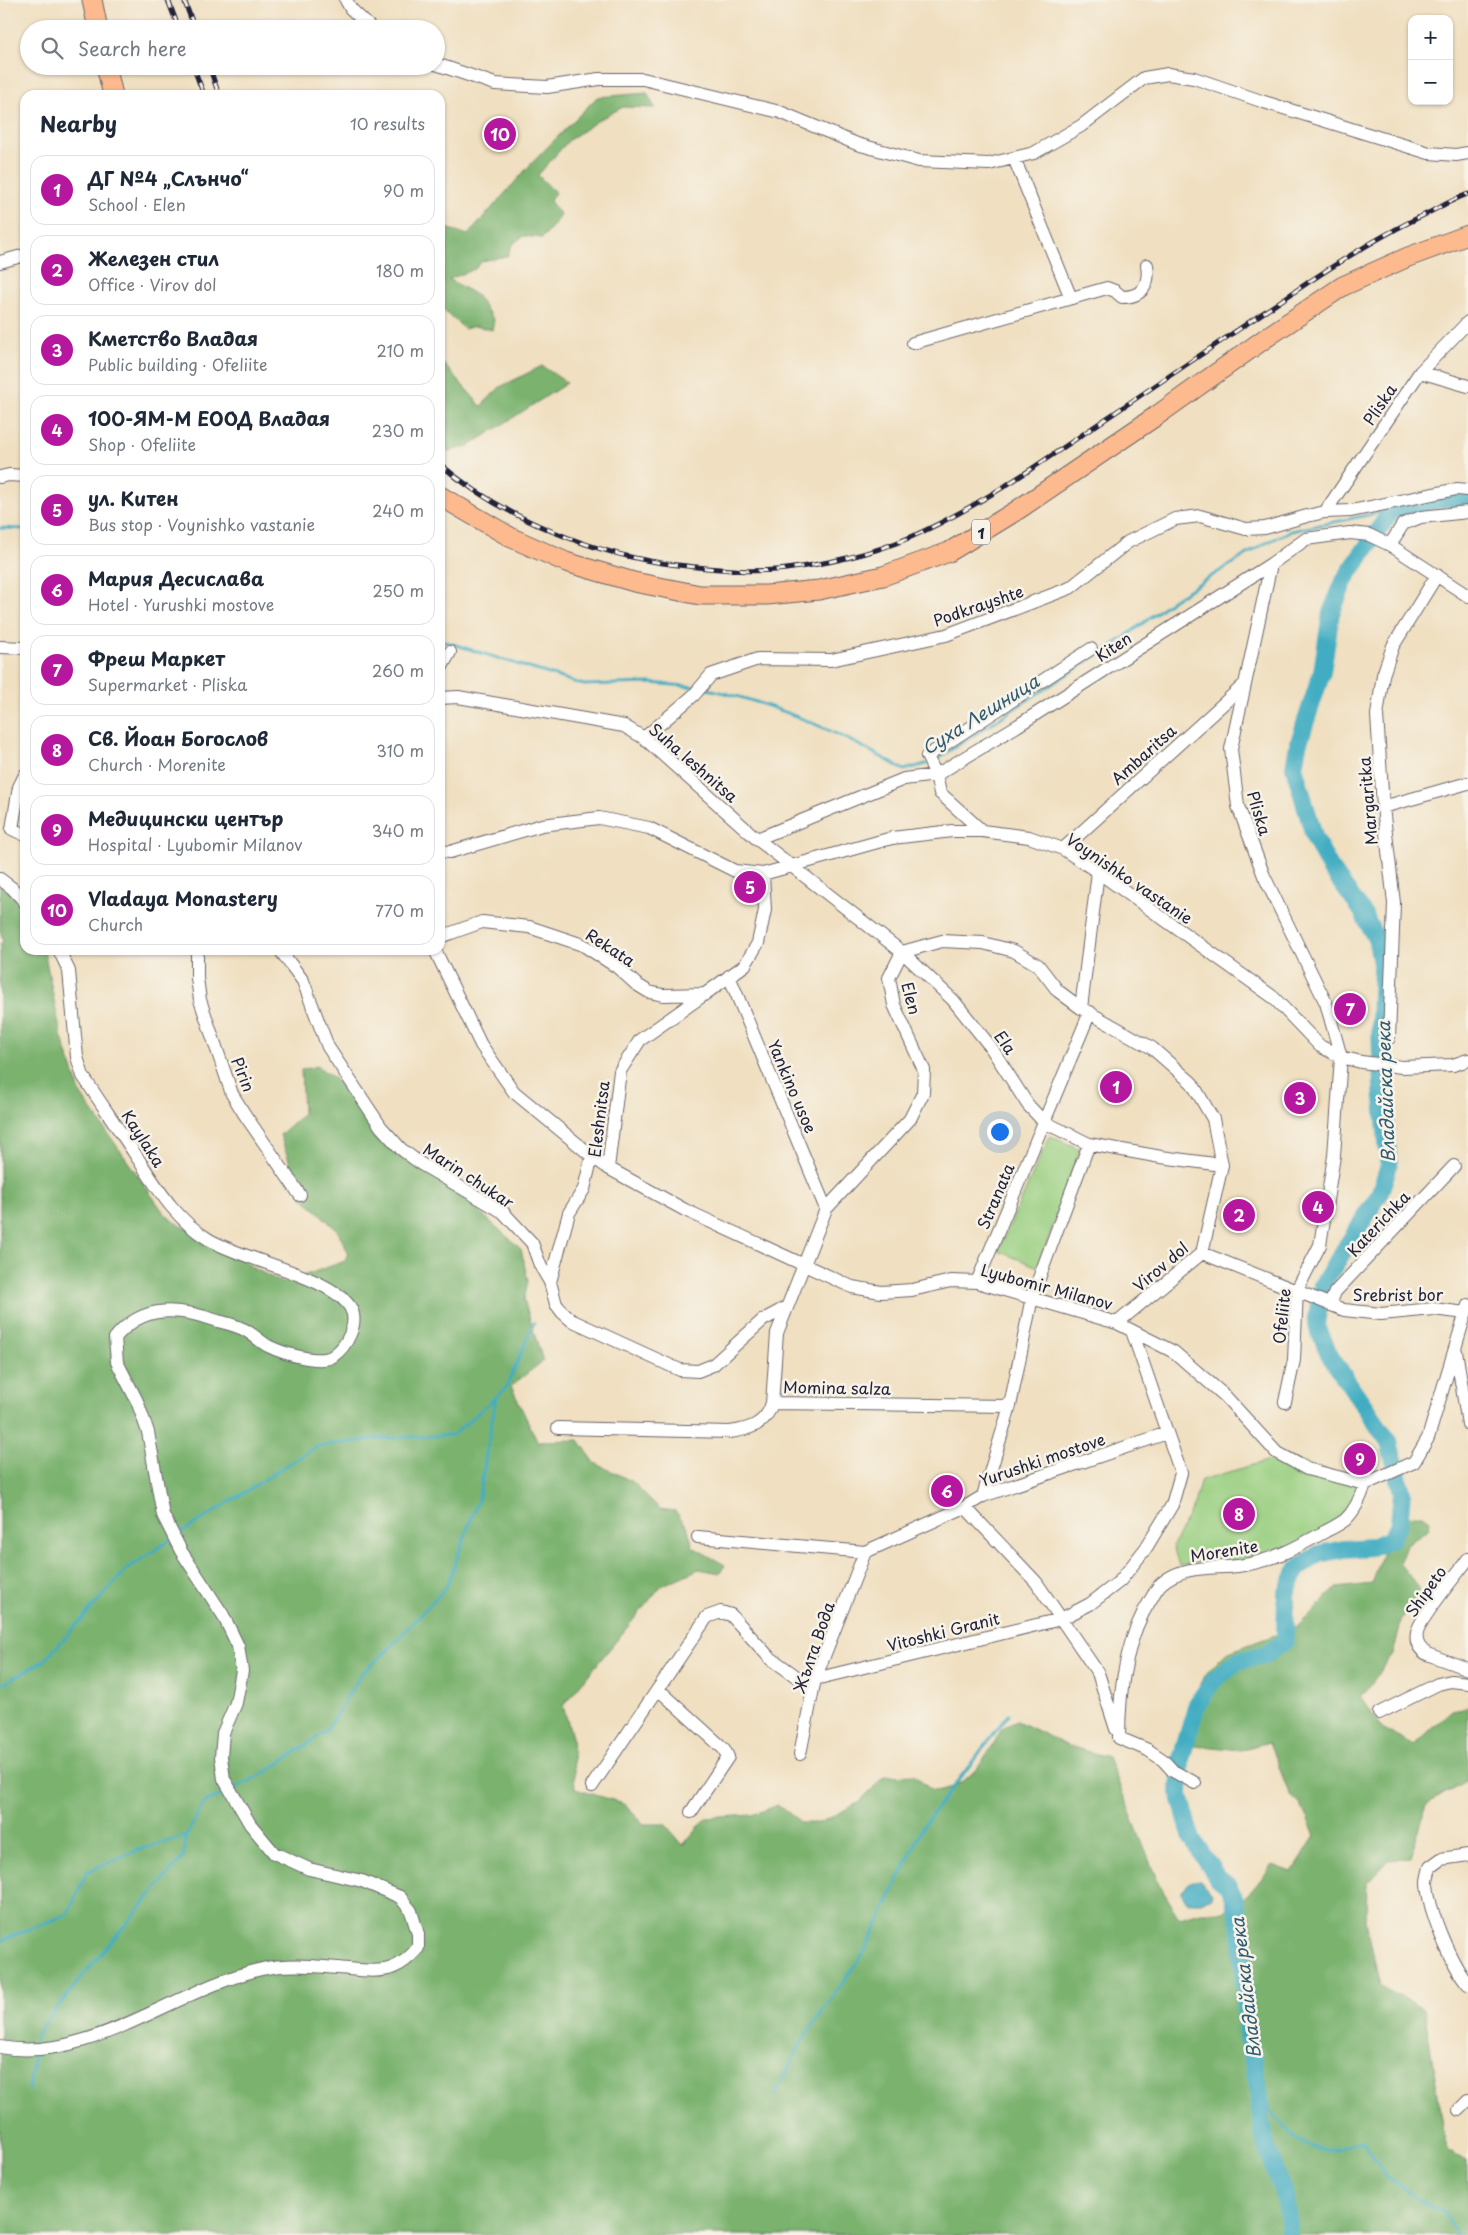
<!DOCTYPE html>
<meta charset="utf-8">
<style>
body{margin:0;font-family:"Playpen Sans",sans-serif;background:#f2f2f3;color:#1f2937}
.controls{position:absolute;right:15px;top:15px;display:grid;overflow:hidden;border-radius:10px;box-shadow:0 1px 4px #0004}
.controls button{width:45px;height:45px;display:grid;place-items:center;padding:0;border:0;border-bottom:1px solid #e0e1e3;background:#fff;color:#1f2937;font:25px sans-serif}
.you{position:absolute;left:999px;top:1131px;width:18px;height:18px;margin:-12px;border:4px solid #fff;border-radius:50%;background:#1a73e8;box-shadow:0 0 0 8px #1a73e833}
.badge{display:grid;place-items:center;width:32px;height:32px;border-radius:50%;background:#b5179e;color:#fff;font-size:16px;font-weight:700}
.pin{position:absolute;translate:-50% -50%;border:2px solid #fff;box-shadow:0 1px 5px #0006}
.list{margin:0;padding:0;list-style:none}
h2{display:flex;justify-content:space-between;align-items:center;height:65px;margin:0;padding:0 20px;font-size:21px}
h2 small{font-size:16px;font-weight:400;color:#747a83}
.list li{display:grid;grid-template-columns:32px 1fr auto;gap:15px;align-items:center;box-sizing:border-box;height:70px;margin:0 10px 10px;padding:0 10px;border:1px solid #e0e1e3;border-radius:15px}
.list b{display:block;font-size:19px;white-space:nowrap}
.list p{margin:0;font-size:16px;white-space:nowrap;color:#747a83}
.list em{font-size:16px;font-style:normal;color:#747a83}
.icon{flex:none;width:28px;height:28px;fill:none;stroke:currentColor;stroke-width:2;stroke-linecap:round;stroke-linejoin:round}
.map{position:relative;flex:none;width:1468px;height:2235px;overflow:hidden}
.search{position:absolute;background:#fff;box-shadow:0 1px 4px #0004;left:20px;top:20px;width:425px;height:55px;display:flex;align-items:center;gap:12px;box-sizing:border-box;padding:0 18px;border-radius:28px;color:#747a83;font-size:19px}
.panel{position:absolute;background:#fff;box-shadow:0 1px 4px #0004;left:20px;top:90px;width:425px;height:865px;border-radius:15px}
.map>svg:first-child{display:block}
</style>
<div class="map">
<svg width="1468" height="2235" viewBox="0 0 1468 2235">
<rect width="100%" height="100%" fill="#f7f3e8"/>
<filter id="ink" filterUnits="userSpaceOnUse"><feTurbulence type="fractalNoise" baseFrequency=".02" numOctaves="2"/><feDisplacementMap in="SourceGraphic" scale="10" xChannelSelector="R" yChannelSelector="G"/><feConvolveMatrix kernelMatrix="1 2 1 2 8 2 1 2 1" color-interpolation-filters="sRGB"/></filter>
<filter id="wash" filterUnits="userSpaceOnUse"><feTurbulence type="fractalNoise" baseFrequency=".0096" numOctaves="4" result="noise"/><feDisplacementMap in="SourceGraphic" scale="20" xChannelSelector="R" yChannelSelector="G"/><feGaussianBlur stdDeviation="1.12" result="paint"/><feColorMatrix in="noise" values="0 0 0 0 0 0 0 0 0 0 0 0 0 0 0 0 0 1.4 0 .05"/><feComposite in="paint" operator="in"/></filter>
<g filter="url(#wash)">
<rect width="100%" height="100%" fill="#f0dfc0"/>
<!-- green -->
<path fill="#99cf80" stroke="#5e785e" d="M1050,1136L1080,1149L1038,1267L998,1251Z
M1284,1456L1365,1484L1358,1504L1298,1548L1223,1567L1220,1558L1179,1566L1173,1546L1194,1504L1201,1480Z"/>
<!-- forest -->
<path fill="#7ab26e" stroke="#4e6a54" d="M647,93L655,108L623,107L600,119L569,140L538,175L555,192L550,201L560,214L553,226L542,238L523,236L512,245L507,256L482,261L475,269L449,279L476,295L494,320L492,330L474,326L465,329L440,307V226L468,235L530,165L597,97Z
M440,360L481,406L500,387L542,366L567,383L469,446L448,452L440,445Z
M0,881L25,904V950H44L61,1035L81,1095L164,1213L180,1226L217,1239L253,1268L283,1283L345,1261L348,1252L337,1230L302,1197L280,1135L303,1114L301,1070L317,1066L334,1078L395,1149L448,1184L521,1249L528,1281L524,1300L543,1361L511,1386L537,1441L579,1440L595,1463L633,1482L660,1509L675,1511L687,1526L693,1547L725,1565L720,1573L699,1569L661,1586L563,1706L572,1737L575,1789L623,1803L644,1824H665L683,1845L706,1818L752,1815L778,1805L802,1823H819L858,1803L885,1776L914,1775L932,1791C968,1790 987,1758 1002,1728L1017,1721L1068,1746L1108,1757L1159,1885L1180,1918L1201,1912H1219L1233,1908L1252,1890L1273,1865L1292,1872L1315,1836L1300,1803L1290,1795L1269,1742L1240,1750L1186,1744L1184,1721L1203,1677L1226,1653L1297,1627L1336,1588L1372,1584L1395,1516L1423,1515L1430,1520L1429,1528L1406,1546L1399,1563L1419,1588V1597L1402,1618L1393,1655L1361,1697L1382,1728L1414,1745L1452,1710L1468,1707V1780L1427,1804L1410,1858L1389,1860L1367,1883L1366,1921L1380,1986L1424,2009L1447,2150L1468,2160V2235H0V944L3,941L0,931Z"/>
<!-- water -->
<path fill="#42adc2" stroke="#32687e" d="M1200,1880L1211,1893V1898L1203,1902H1187L1181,1893C1186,1883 1189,1881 1200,1880Z"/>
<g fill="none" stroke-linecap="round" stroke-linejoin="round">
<!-- stream -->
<path stroke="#42adc2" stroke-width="3" d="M0,528L25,529
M440,640L584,685L650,683L697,687
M703,688C775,703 842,733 904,770L926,764
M932,762L1125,637L1174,599L1264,544L1291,531L1392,510
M178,1535L317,1446L375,1439L453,1435L506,1388L534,1323
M0,1685L44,1661L127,1569L170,1540
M233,1789L265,1773L326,1731L362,1673L384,1654L447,1586L479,1497L496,1397
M0,1941L68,1914L87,1872L138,1850L186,1836L204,1803L228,1792
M35,2047L36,2035L84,1974L184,1856L186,1836
M29,2089L34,2053
M775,2095L803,2039L865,1951L924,1825L1009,1714
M1260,2097C1282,2124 1304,2161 1343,2148C1350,2146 1357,2139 1365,2142L1386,2177L1430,2205
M1432,2207L1444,2212L1457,2235"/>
<!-- river -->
<path stroke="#42adc2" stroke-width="18" d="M1289,2235L1290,2226L1286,2201L1263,2135L1260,2117V2097L1246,2025L1242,1937L1234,1897L1228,1886L1217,1877L1192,1839L1179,1792L1181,1759L1197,1704L1213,1681L1238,1661L1266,1655L1285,1641L1286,1594L1297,1569L1319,1554L1344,1549L1371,1547L1391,1539L1399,1524L1402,1492L1389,1442L1330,1356L1316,1324L1322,1285L1379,1195L1389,1165L1382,1088L1380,1023L1382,969L1377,941L1362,911L1330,868L1315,839L1294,767L1298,745L1322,672L1331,613L1345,579L1392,510L1446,498H1468"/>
</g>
</g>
<g filter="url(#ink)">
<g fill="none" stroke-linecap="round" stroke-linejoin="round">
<defs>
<path id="minor" d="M346,0L351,9L372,29
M436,64L495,84L547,87L599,79H643L780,112L857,144L919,161L989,164L1034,153L1081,126L1144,78L1168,74L1194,78L1264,102L1429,153L1456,155L1468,153
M1014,158L1071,298
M0,262L25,255
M913,343L1107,288L1115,291L1122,297C1143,297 1150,284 1147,265
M1420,372L1468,386
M0,477L9,475L25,476
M1325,512L1420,372L1468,322
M1390,545L1403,524L1421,517L1468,512
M1271,564L1231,749L1238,806L1264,876L1326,1003L1341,1057L1334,1156L1320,1245L1297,1290L1294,1360L1285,1402
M0,647L25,648
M1091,649L927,756L936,775L1017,726L1271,564L1306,539L1350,533L1369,535L1390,545L1468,596
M440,670L450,652
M440,698L458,697L624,726L644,738L757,839L902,952L953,1000L990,1046L1028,1105L1044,1122L1089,1144L1161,1157L1222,1165
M644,738L694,695L711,675L758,659L831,660L946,635L1070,588L1128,542L1175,519L1200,516L1246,529L1265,528L1307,516L1325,512L1351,511L1457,489L1468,490
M25,775L19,787L12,829L25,835
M1383,807L1468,783
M757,839L904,779L936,775L940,793L982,831
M1063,849L1245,684
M440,851L450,852L542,825L599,818L649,828L735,871L763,874L892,838L952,831H982L1029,837L1063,849L1098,872L1273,997L1320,1046L1341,1057L1361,1062L1402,1067L1453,1065L1468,1060
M0,879L12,888L25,902
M440,937L482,922L529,927L583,945L617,967L636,984L649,992L663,995L705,994L745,965L758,943L765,910L763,874
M197,950V978L200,1000L232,1094L245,1115L300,1195
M280,950L303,981L328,1047L381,1127L401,1149L421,1164L503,1212L532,1243L540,1265L550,1282L556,1304L562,1312L571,1320L680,1370L698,1371L713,1365L763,1320L787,1307
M435,950L481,1045L514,1092L592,1156L608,1168L685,1210L852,1287L881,1292L912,1290L951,1281L977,1282L1117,1323L1174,1352L1225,1396L1276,1452L1307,1469L1365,1484L1414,1462L1428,1438L1468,1305
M729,976L826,1209
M1081,1008L1098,872
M1389,1038L1394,903L1383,807L1377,715L1383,675L1393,646L1437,575
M608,1168L620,1071L640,1040L705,994
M1202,1253L1344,1310L1381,1314L1433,1309L1466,1313
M550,1282L569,1213L584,1189L592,1156
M977,1282L1090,1012
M1330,1305L1335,1292L1454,1166
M1456,1351L1468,1424
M772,1403L777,1333L826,1209L910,1119L923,1093L924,1070L894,1005L889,978L902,952L942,941L983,943L1014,951L1038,965L1058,991L1081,1008L1152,1048L1192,1083L1213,1119L1222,1165L1202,1253L1117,1323
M558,1428L730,1432C751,1429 766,1424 772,1403L1010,1406
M983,1496L1010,1406L1032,1297L1089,1144
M965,1507L1036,1582L1098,1673L1116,1729
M698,1537L865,1552L965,1507L983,1496L1167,1433
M1468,1559C1458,1573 1420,1618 1417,1632C1415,1642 1419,1649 1427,1654L1468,1669
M658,1689L724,1749L728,1757L691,1812
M1379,1713L1438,1684L1451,1681L1468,1683
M1119,1738C1119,1692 1125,1639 1151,1599C1154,1594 1157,1587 1162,1583C1183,1565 1212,1569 1238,1566C1270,1562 1298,1547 1326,1531C1332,1528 1340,1524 1345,1520C1356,1510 1361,1497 1365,1484
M1119,1738L1148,1750L1163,1760L1173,1771L1195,1783
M800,1754L815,1679L865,1552
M592,1786L707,1617L721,1612L731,1615L769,1657L797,1677L815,1679L1061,1619L1090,1604L1120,1581L1146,1548L1172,1505L1181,1473L1132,1331
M1468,1855L1441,1859L1430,1867C1429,1872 1427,1878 1427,1882C1428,1910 1451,1964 1468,1984
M0,2047C88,2065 178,1987 262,1969C287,1963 313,1966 338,1968C353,1969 380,1974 394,1967C404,1963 411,1956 418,1948V1934L411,1911L400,1897L362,1881L309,1869L274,1853L250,1824L224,1779L221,1757L223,1733L236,1703L242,1671L238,1646L223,1615L181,1551L163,1515L148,1432L137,1401L117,1362L115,1338C143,1303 180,1308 218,1321C226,1323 235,1325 243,1329C252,1333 259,1341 268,1346C282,1353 320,1365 333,1356C346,1347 360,1323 350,1307C330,1276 242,1260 208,1239C175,1219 156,1186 135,1154C118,1128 100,1102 83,1076L77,1057L69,971L59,950
M1459,2110L1468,2101"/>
<path id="highway" d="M92,0L98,29
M106,66L113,95
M440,496L512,538L566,562L634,582L700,595H767L819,590L883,576L949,552L1016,511L1159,414L1270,335L1343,286L1408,257L1468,235"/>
</defs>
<!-- minor casing -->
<use href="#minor" stroke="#6a646a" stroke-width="14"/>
<!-- highway casing -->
<use href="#highway" stroke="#6a646a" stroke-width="21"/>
<!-- minor -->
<use href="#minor" stroke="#fff" stroke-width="12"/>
<!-- highway -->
<use href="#highway" stroke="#fcba8e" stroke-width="19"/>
<defs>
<path id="rail" d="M168,0L179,29
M184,0L195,29
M193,66L204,95
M209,66L219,95
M440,464C501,517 597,556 677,565C715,569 755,574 793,568C837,562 886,550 926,530C989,500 1046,459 1104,420C1166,378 1229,336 1291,294C1335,264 1379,236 1426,214C1440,207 1454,199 1468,194"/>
</defs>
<!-- rail casing -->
<use href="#rail" stroke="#22223b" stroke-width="5"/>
<!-- rail -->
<use href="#rail" stroke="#f7f3e8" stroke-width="3" stroke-dasharray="9" stroke-linecap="butt"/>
</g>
</g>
<g text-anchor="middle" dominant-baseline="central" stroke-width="5" stroke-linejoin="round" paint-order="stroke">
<!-- shield labels -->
<rect fill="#f7f3e8" stroke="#62616f" stroke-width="1" x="972" y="519.5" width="18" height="25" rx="4"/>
<g font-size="15" font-weight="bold" fill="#22223b">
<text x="981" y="532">1</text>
</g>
<!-- street labels -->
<g font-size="16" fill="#22223b" stroke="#f7f3e8">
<text transform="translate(1379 404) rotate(-56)">Pliska</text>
<text transform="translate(978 605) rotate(-19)">Podkrayshte</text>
<text transform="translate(1113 646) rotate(-33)">Kiten</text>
<text transform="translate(1143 754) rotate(-42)">Ambaritsa</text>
<text transform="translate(694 762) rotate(41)">Suha leshnitsa</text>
<text transform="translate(1367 801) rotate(-95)">Margaritka</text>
<text transform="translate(1260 813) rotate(73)">Pliska</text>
<text transform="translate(1130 878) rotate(34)">Voynishko vastanie</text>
<text transform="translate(611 947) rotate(33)">Rekata</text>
<text transform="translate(912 998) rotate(75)">Elen</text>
<text transform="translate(1006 1042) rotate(55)">Ela</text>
<text transform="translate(244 1074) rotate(68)">Pirin</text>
<text transform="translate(793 1086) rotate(67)">Yankino usoe</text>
<text transform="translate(598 1119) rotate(-83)">Eleshnitsa</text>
<text transform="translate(144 1138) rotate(57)">Kaylaka</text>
<text transform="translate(469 1175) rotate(33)">Marin chukar</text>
<text transform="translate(995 1196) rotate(-67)">Stranata</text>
<text transform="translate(1378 1223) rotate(-47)">Katerichka</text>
<text transform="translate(1160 1266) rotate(-40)">Virov dol</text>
<text transform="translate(1047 1286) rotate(15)">Lyubomir Milanov</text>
<text x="1398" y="1294">Srebrist bor</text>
<text transform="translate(1281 1316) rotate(-84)">Ofeliite</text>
<text transform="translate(837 1387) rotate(1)">Momina salza</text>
<text transform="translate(1042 1459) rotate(-19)">Yurushki mostove</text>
<text transform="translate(1224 1550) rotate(-9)">Morenite</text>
<text transform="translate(1425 1591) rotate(-55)">Shipeto</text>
<text transform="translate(943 1631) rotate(-14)">Vitoshki Granit</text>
<text transform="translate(813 1647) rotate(-71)">Жълта Вода</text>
</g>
<!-- water labels -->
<g font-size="18" font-style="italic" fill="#2f5a71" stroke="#f7f3e8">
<text transform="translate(980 714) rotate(-32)">Суха Лешница</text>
<text transform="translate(1385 1092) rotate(-92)">Владайска река</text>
<text transform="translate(1245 1988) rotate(-97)">Владайска река</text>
</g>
</g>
</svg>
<div class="controls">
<button>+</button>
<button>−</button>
</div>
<div class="you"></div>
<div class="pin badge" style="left:1116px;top:1087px">1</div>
<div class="pin badge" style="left:1239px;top:1215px">2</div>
<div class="pin badge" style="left:1300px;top:1098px">3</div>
<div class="pin badge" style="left:1318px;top:1207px">4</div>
<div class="pin badge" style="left:750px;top:887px">5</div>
<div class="pin badge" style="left:947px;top:1491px">6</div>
<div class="pin badge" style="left:1350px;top:1009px">7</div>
<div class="pin badge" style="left:1239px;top:1514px">8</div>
<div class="pin badge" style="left:1360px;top:1459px">9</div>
<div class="pin badge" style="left:500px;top:134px">10</div>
<div class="search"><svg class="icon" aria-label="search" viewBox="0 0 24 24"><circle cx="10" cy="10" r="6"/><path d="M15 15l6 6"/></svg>Search here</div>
<section class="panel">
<h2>Nearby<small>10 results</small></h2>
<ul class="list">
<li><span class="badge">1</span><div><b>ДГ №4 „Слънчо“</b><p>School · Elen</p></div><em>90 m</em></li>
<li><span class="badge">2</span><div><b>Железен стил</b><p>Office · Virov dol</p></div><em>180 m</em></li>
<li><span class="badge">3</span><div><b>Кметство Владая</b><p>Public building · Ofeliite</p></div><em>210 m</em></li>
<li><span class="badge">4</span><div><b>100-ЯМ-М ЕООД Владая</b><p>Shop · Ofeliite</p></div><em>230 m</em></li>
<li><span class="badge">5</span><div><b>ул. Китен</b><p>Bus stop · Voynishko vastanie</p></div><em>240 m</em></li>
<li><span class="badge">6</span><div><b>Мария Десислава</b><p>Hotel · Yurushki mostove</p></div><em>250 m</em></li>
<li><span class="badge">7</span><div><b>Фреш Маркет</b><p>Supermarket · Pliska</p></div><em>260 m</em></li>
<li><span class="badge">8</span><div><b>Св. Йоан Богослов</b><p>Church · Morenite</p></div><em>310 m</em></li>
<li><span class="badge">9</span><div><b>Медицински център</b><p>Hospital · Lyubomir Milanov</p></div><em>340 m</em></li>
<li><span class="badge">10</span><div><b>Vladaya Monastery</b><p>Church</p></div><em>770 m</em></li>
</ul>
</section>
</div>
